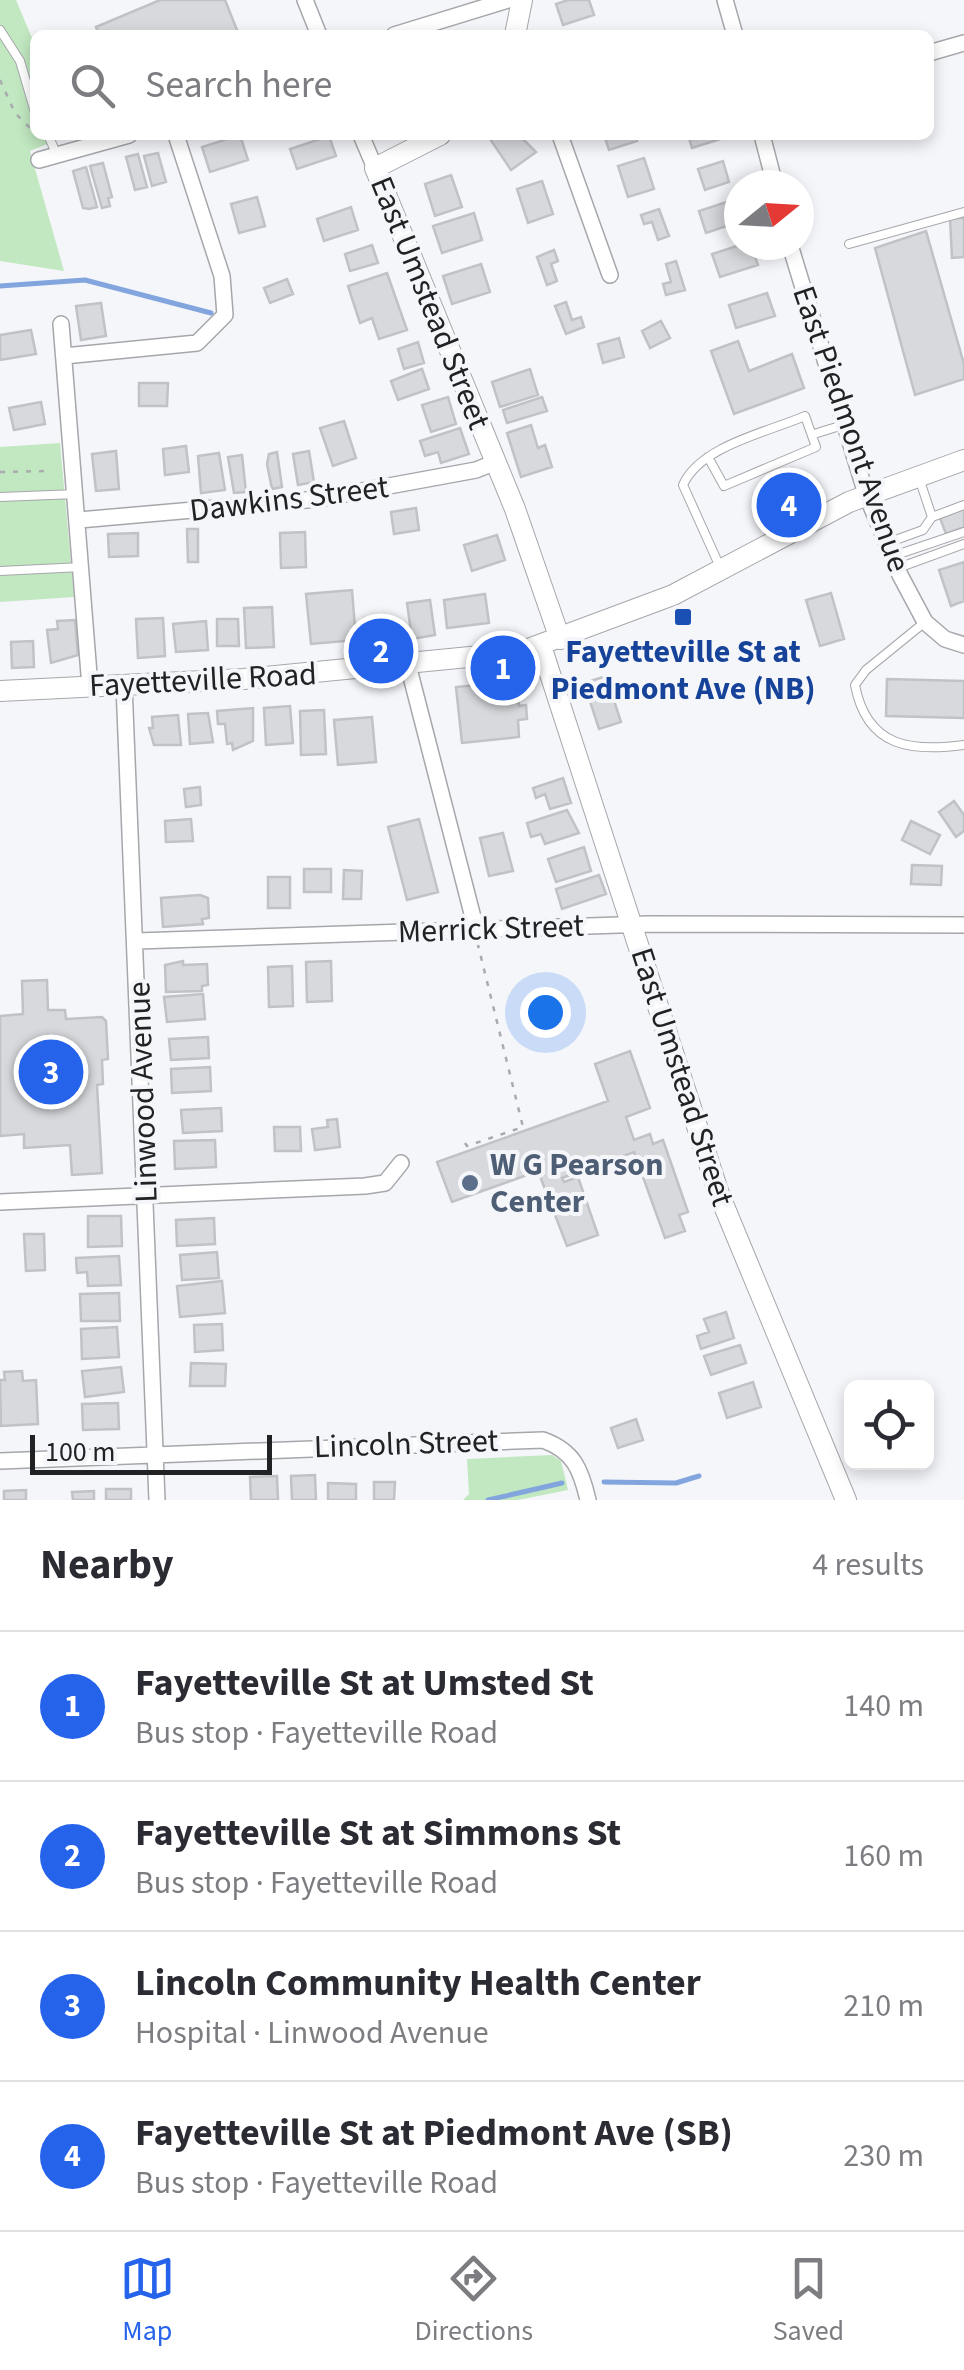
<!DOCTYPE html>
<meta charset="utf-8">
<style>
body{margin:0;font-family:"Source Sans 3",sans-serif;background:#f2f2f3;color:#2b2b33}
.controls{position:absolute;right:30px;bottom:30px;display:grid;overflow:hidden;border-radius:15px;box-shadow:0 5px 15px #0003}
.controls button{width:90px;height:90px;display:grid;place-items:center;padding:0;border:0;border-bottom:2px solid #e1e1e2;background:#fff;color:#2b2b33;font:50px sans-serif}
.compass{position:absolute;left:724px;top:170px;width:90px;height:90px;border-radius:50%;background:#fff;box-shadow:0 5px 15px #0003;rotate:72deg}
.scale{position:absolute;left:30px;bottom:25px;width:242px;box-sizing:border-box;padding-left:10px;border:5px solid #212223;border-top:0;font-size:28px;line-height:35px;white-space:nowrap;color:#212223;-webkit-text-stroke:8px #f5f6fa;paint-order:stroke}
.you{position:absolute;left:545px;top:1012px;width:35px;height:35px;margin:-25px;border:8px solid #fff;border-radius:50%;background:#1a73e8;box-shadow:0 0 0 15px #1a73e833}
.badge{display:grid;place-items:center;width:65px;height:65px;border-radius:50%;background:#2563eb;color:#fff;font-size:32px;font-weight:700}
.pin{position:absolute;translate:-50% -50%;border:5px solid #fff;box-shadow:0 2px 10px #0006}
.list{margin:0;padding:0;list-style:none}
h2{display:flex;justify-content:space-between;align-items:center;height:130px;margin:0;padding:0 40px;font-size:42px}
h2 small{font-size:32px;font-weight:400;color:#7c7c81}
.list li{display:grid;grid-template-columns:65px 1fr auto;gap:30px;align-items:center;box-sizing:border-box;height:150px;padding:0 40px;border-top:2px solid #e1e1e2}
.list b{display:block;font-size:38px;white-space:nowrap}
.list p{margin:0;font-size:32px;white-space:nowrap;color:#7c7c81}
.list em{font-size:32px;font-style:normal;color:#7c7c81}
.icon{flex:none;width:55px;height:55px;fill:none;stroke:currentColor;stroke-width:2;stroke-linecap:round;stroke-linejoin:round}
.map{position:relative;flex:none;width:964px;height:1500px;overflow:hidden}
.search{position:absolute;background:#fff;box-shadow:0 5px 15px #0003;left:30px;right:30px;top:30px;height:110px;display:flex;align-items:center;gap:25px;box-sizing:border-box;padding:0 35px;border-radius:15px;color:#7c7c81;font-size:38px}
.sheet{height:730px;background:#fff}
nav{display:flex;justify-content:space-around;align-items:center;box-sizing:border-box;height:140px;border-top:2px solid #e1e1e2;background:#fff;font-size:28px;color:#7c7c81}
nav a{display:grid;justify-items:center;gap:5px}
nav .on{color:#2563eb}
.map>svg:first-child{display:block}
</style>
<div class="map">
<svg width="964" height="1500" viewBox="0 0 964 1500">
<rect width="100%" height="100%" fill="#f5f6fa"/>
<!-- green -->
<path fill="#c1e8c0" d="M0,0H16L35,45V135H69L30,151L64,271L0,261Z
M60,443L74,597L0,602V447Z
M552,1455L561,1461L568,1490L518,1500H463L469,1494L467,1459Z"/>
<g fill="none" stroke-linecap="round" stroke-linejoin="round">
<!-- stream -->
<path stroke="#83a5de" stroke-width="5" d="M0,286L85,280L211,313
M604,1482L676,1483L699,1476
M488,1500L562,1483"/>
</g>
<!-- building -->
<path fill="#d8d9dd" stroke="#c1c2c6" stroke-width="2.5" d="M160,0H225L239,35H99L96,27Z
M568,0H589L594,15L563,25L556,4Z
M240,135L248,160L210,172L202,147Z
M519,135L536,152L511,170L488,136Z
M604,135H635L637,141L609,150Z
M688,135H733L692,148Z
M329,136L336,156L297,169L290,149Z
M158,153L166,182L152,186L144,156Z
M138,154L147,187L135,190L126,157Z
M644,158L654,189L628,197L618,166Z
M723,161L729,182L705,190L698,169Z
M103,163L112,197L108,198L110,206L102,208L90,166Z
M86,167L97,207L89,209L83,208L73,171Z
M451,175L462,207L435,216L425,184Z
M542,181L553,214L528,223L517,189Z
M257,197L265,226L239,233L231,204Z
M736,199L739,222L706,233L699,211Z
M351,207L358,230L324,241L317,219Z
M659,209L669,236L658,240L652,222L644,224L641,215Z
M474,213L482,240L442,253L433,226Z
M950,218H964V257L952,258Z
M926,231L964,364V379L915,395L875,248Z
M372,245L378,263L350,271L345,254Z
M740,245H751L758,265L720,277L712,254Z
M554,250L558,261L551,264L557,281L547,285L537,257Z
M676,261L685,290L666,295L663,284L671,282L666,264Z
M481,264L490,292L452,304L443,276Z
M387,273L407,330L379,339L372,318L360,323L348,286Z
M287,279L293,294L270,303L264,288Z
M767,293L775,316L736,328L729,305Z
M566,302L572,320L581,317L584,327L566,334L555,306Z
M101,303L106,336L81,340L76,306Z
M661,321L670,338L650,348L642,331Z
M31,330L36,354L0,360V335Z
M619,338L624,357L603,363L598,344Z
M738,341L749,371L792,354L804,388L734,414L711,351Z
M418,342L424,363L404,369L398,349Z
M422,369L429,389L398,400L391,381Z
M530,369L538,395L500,407L492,382Z
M139,383H168L167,406H139Z
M448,397L456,424L431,432L422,405Z
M542,397L547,411L507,423L503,410Z
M41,402L45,424L14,430L9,408Z
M344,421L356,458L333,466L320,428Z
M531,425L538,448L545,445L552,467L521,477L507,433Z
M460,428L469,454L441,463L438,452L425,456L420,441Z
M186,446L189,472L165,475L163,449Z
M116,451L119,489L96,491L92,454Z
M309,451L314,482L298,485L293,454Z
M277,452L282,487L272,489L267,464L269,454Z
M219,453L225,490L201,493L198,456Z
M242,455L246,492L234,493L228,457Z
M416,508L419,530L394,534L391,512Z
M964,509V527L946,534L940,518Z
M187,529H198V562H188Z
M305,532L306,567L281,568L280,533Z
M138,533V556L109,557L108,534Z
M497,535L505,560L472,571L464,545Z
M964,562V601L951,606L939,570Z
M352,590L356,640L311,644L306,594Z
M831,593L844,639L820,646L806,600Z
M485,594L489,623L447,628L444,600Z
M430,600L435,635L412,639L407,603Z
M272,607L274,647L246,648L244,608Z
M163,618L165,656L138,658L136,619Z
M217,619H238L239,646H217Z
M75,620L78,655L51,663L47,630L58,629L57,621Z
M206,621L208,650L176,652L173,624Z
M33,641L34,667L12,668L11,642Z
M606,676L621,722L599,729L584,683Z
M887,679L964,681V718L886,716Z
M516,681L519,706L526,705L527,719L518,720L519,737L462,743L456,687Z
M290,706L293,743L266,745L264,708Z
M253,708V741L233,750L232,743L227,744L225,724H218L217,711Z
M324,710L326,754L301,755L300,711Z
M208,713L213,742L190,744L188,714Z
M178,715L181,745H154L149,728H153L152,717Z
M372,717L376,762L338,765L334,720Z
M563,778L571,803L550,809L545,794L536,798L533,788Z
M200,787L201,805L186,807L184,789Z
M954,801L964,815V831L956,837L939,812Z
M567,810L579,833L545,844L541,834L531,837L527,823Z
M191,819L193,841L166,842L165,821Z
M419,819L438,892L407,900L388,827Z
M911,821L940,835L930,854L902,840Z
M503,833L513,871L489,876L480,838Z
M584,847L591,871L556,882L548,859Z
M912,865L942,866L941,885L911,884Z
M304,869H331V892H304Z
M344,870L362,871L361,899H343Z
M599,875L606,894L562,909L556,889Z
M268,877H290V908H268Z
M200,895L208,898L209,918L202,919L203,924L163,927L161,898Z
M183,961V965L207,964L208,985L202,986V991L166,992L165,965Z
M331,961L332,1001L307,1002L306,962Z
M292,966L293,1006L269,1007L268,967Z
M47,980L48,1010H65L66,1019L102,1017L106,1021L108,1059L102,1060L103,1084L97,1085L102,1173L72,1175L70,1145L24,1148V1134L0,1136V1016L23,1014L22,981Z
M203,994L205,1019L167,1022L164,997Z
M208,1037L209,1058L171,1060L169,1039Z
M630,1051L650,1108L626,1117L634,1140L650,1134L653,1144L663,1140L688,1212L679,1215L685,1231L665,1238L634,1152L562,1178L564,1182L578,1177L598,1235L567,1246L538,1171L452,1202L437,1162L608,1101L595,1064Z
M210,1067L211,1091L172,1093L171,1069Z
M221,1108L222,1131L183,1133L181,1110Z
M337,1119L340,1147L315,1150L312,1129L328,1127L327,1120Z
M274,1127H300L301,1151H275Z
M215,1140L216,1167L175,1169L174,1141Z
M88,1216H121L122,1246L88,1247Z
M214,1218L215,1244L177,1246L176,1220Z
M24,1234H44L45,1270L26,1271Z
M217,1252L219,1278L182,1280L180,1255Z
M119,1256L121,1285L88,1286L87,1272L77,1273L76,1258Z
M222,1281L225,1313L180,1317L177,1286Z
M119,1293L120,1321H81L80,1294Z
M726,1312L734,1338L701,1349L697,1336L709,1332L704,1319Z
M222,1324L223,1350L195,1352L194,1325Z
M117,1327L119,1357L82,1359L81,1329Z
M740,1345L746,1363L711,1375L704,1356Z
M191,1363L226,1364L225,1386H190Z
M121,1367L124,1392L85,1397L82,1371Z
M22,1371L23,1381L36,1380L38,1424L1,1426L0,1380H5L4,1372Z
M753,1382L761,1407L727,1418L719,1393Z
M118,1403L119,1429L83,1430L82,1404Z
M636,1419L643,1440L618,1448L611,1428Z
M315,1475L316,1500H292L291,1476Z
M277,1476L278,1500H251L250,1477Z
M374,1482H395L394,1500H374Z
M328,1483L356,1484V1500H328Z
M106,1489H131V1500H106Z
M26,1490V1500H4V1491Z
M94,1491V1500H73L72,1492Z"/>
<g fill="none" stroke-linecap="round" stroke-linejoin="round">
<defs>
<path id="lane" d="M0,30L20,61L35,112
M48,135L57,155
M849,244L964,212
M814,434L843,425
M708,457L724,486L816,447L805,416C768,432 700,446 683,485L720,567
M919,478L932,517L964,505
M0,497L77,494
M887,543L923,530L932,517
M893,556L964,532
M898,568L964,544
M0,571L82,567
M925,622L866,670L855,685C867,748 912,752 964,745"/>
<path id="street" d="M305,0L319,35
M725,0L735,35
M394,35L508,0
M929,53L964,43
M361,135L375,168
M560,135L610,275
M762,135L775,185
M39,160L129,135
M790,245L866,494L900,575L925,622L945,639L964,645
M61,324L90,687
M64,356L197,343L225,315L222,276L176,135
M79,520L318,499L476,470L496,462
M408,665L476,929
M124,685L157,1500
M137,941L648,924L964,925
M0,1202L365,1186L385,1183L401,1163
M0,1461L543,1440C574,1451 581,1470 588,1500"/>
<path id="secondary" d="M515,35L522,0
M440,135L375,168L515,509L560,639
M541,646L719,1194L846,1500
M0,691L244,679L520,652L673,595L849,502L964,460"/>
</defs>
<!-- lane casing -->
<use href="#lane" stroke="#a6a7ab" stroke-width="10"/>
<!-- street casing -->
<use href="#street" stroke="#a6a7ab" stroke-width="18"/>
<!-- secondary casing -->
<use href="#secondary" stroke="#a6a7ab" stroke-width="22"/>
<!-- path -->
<path stroke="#aaabae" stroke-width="2.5" stroke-dasharray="5 8" stroke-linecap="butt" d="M0,80L15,113L34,132
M0,472L48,471
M465,1143L467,1146L523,1127L478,945"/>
<!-- lane -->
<use href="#lane" stroke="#fff" stroke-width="8"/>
<!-- street -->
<use href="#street" stroke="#fff" stroke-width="15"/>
<!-- secondary -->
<use href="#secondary" stroke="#fff" stroke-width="20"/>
</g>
<!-- markers -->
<rect fill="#1a4fb4" stroke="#f5f6fa" stroke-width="4" x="673" y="607" width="20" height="20" rx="5"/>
<circle fill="#5c6f8a" stroke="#f5f6fa" stroke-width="4" cx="470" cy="1183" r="10"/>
<g text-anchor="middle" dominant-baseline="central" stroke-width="8" stroke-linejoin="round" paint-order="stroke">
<!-- street labels -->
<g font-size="32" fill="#212223" stroke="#f5f6fa">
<text transform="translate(430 303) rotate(68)">East Umstead Street</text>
<text transform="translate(851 429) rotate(71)">East Piedmont Avenue</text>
<text transform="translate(289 499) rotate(-7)">Dawkins Street</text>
<text transform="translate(203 680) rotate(-3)">Fayetteville Road</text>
<text transform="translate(491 929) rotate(-2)">Merrick Street</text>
<text transform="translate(682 1077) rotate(72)">East Umstead Street</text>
<text transform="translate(143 1092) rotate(-92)">Linwood Avenue</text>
<text transform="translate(406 1444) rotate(-2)">Lincoln Street</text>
</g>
<!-- transit labels -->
<g font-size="32" font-weight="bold" fill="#164399" stroke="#f5f6fa">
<text x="683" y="652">Fayetteville St at<tspan x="683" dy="37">Piedmont Ave (NB)</tspan></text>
</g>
<!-- service labels -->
<g font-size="32" font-weight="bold" fill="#4e5e75" stroke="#f5f6fa" text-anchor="start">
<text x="490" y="1165">W G Pearson<tspan x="490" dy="37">Center</tspan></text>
</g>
</g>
</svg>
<div class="controls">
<button><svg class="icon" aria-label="locate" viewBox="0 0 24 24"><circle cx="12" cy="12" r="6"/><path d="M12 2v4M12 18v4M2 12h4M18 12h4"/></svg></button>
</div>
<svg class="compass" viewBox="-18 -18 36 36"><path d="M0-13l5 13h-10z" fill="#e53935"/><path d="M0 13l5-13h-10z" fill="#7c7c81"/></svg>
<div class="scale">100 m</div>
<div class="you"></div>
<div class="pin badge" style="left:503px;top:668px">1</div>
<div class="pin badge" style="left:381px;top:651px">2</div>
<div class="pin badge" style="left:51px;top:1072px">3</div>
<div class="pin badge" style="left:789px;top:505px">4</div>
<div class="search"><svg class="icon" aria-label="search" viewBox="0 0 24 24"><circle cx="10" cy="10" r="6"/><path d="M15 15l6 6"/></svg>Search here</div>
</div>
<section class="sheet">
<h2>Nearby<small>4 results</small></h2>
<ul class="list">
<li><span class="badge">1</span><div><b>Fayetteville St at Umsted St</b><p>Bus stop · Fayetteville Road</p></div><em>140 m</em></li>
<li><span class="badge">2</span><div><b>Fayetteville St at Simmons St</b><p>Bus stop · Fayetteville Road</p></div><em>160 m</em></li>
<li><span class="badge">3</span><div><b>Lincoln Community Health Center</b><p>Hospital · Linwood Avenue</p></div><em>210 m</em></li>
<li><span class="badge">4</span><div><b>Fayetteville St at Piedmont Ave (SB)</b><p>Bus stop · Fayetteville Road</p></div><em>230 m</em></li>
</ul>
</section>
<nav>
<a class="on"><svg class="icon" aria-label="map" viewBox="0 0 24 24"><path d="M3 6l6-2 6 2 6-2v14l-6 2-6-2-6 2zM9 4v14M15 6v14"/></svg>Map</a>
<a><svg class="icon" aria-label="directions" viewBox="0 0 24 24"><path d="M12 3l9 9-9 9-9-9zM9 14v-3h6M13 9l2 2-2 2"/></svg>Directions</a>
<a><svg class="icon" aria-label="saved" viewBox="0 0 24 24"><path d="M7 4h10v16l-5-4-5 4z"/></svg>Saved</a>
</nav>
